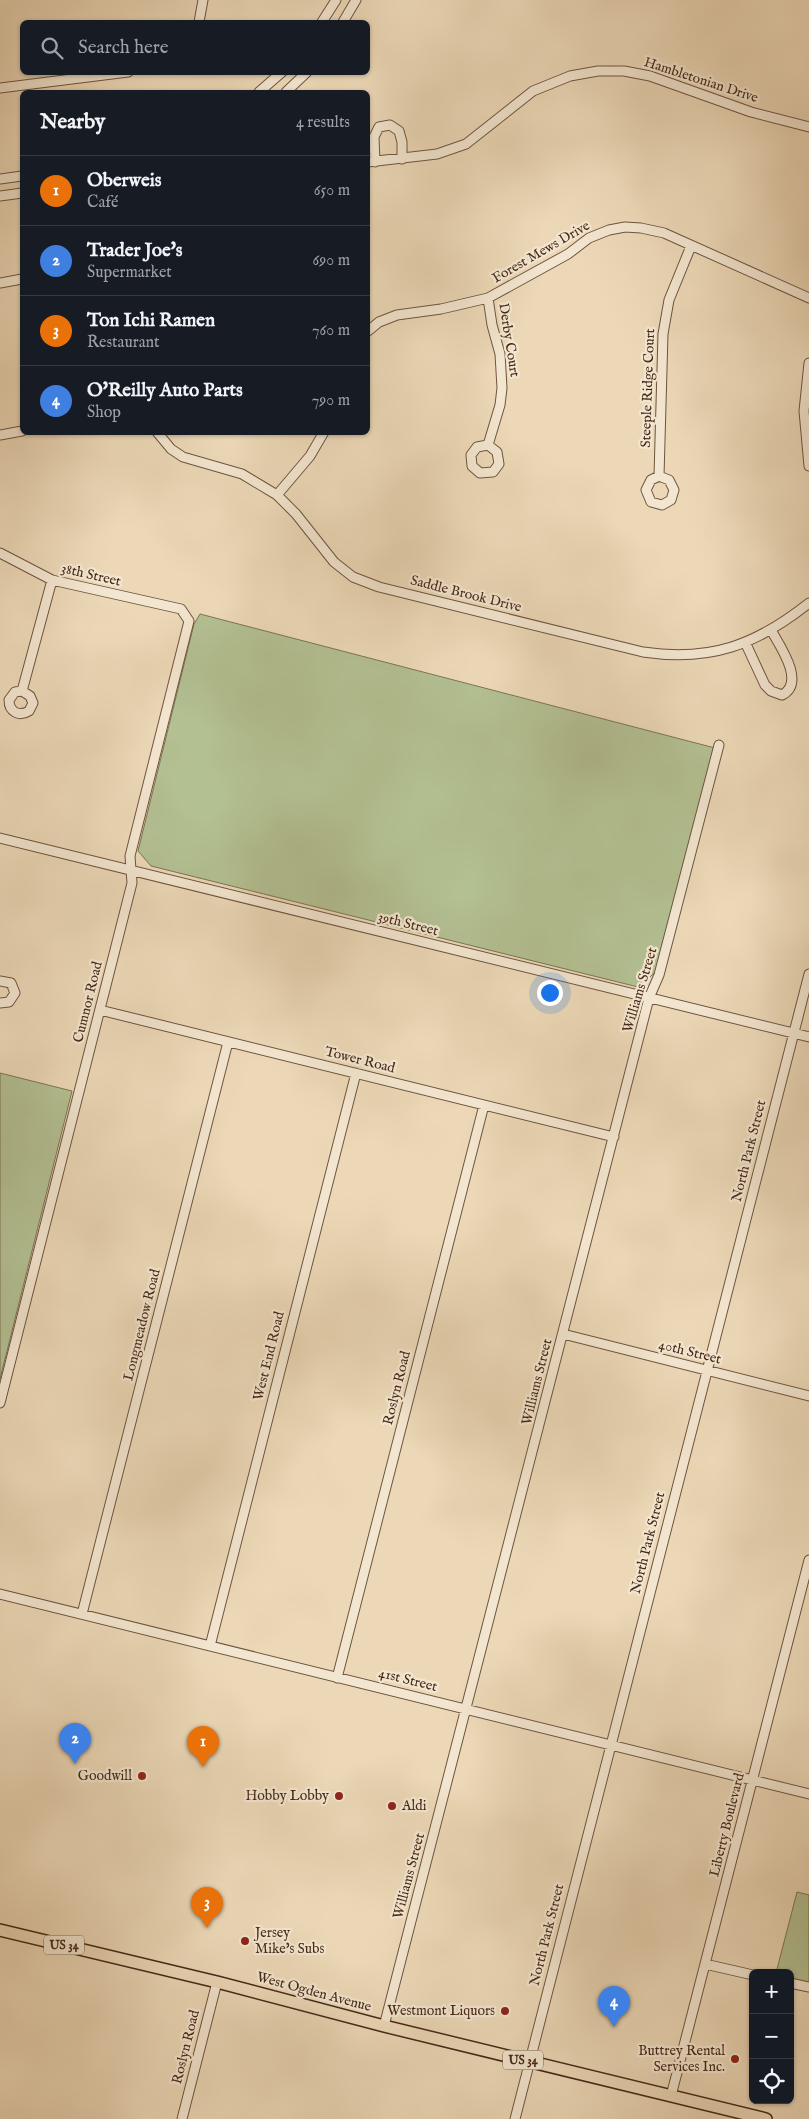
<!DOCTYPE html>
<meta charset="utf-8">
<style>
body{margin:0;font-family:"IM FELL English",serif;background:#242831;color:#f1f3f6}
.controls{position:absolute;right:15px;bottom:15px;display:grid;overflow:hidden;border-radius:8px;box-shadow:0 1px 4px #0004}
.controls button{width:45px;height:45px;display:grid;place-items:center;padding:0;border:0;border-bottom:1px solid #363941;background:#171b24;color:#f1f3f6;font:25px sans-serif}
.you{position:absolute;left:549px;top:992px;width:18px;height:18px;margin:-12px;border:4px solid #fff;border-radius:50%;background:#1a73e8;box-shadow:0 0 0 8px #1a73e833}
.badge{display:grid;place-items:center;width:32px;height:32px;border-radius:50%;background:#b45309;color:#fff;font-size:16px;font-weight:700}
.pin{position:absolute;translate:-50% -41px;filter:drop-shadow(0 1px 2px #0008)}
.pin::after{content:'';position:absolute;top:26px;width:18px;height:15px;background:inherit;clip-path:polygon(0 0,100% 0,50% 100%)}
.list{margin:0;padding:0;list-style:none}
h2{display:flex;justify-content:space-between;align-items:center;height:65px;margin:0;padding:0 20px;font-size:21px}
h2 small{font-size:16px;font-weight:400;color:#9ea1a6}
.list li{display:grid;grid-template-columns:32px 1fr auto;gap:15px;align-items:center;box-sizing:border-box;height:70px;padding:0 20px;border-top:1px solid #363941}
.list b{display:block;font-size:19px;white-space:nowrap}
.list p{margin:0;font-size:16px;white-space:nowrap;color:#9ea1a6}
.list em{font-size:16px;font-style:normal;color:#9ea1a6}
.icon{flex:none;width:28px;height:28px;fill:none;stroke:currentColor;stroke-width:2;stroke-linecap:round;stroke-linejoin:round}
.map{position:relative;flex:none;width:809px;height:2119px;overflow:hidden}
.search{position:absolute;background:#171b24;box-shadow:0 1px 4px #0004;left:20px;top:20px;width:350px;height:55px;display:flex;align-items:center;gap:12px;box-sizing:border-box;padding:0 18px;border-radius:8px;color:#9ea1a6;font-size:19px}
.panel{position:absolute;background:#171b24;box-shadow:0 1px 4px #0004;left:20px;top:90px;width:350px;height:345px;border-radius:8px}
.map>svg:first-child{display:block}
</style>
<div class="map">
<svg width="809" height="2119" viewBox="0 0 809 2119">
<rect width="100%" height="100%" fill="#ecd8b7"/>
<filter id="stains"><feTurbulence type="fractalNoise" baseFrequency=".004" numOctaves="4"/><feColorMatrix values="0 0 0 0 .2 0 0 0 0 .09 0 0 0 0 .02 0 0 0 .5 -.17"/></filter>
<radialGradient id="worn" r=".72"><stop offset=".6" stop-color="#630" stop-opacity="0"/><stop offset="1" stop-color="#630" stop-opacity=".3"/></radialGradient>
<!-- green -->
<path fill="#b3c092" stroke="#7c7454" d="M200,614L715,748L658,970L638,987L151,866L138,851L194,624Z
M0,1073L72,1091L0,1379Z
M797,1892L809,1895V1983L790,1978V1973H776Z"/>
<g fill="none" stroke-linecap="round" stroke-linejoin="round">
<defs>
<path id="minor" d="M199,22L203,0
M322,22L336,0
M343,22L356,0
M0,88L128,72
M259,92L282,72
M286,92L307,72
M368,162L437,154L466,144L533,91L570,76L598,71H624L650,76L751,112L809,127
M375,162L374,137L379,127L390,125L399,131L402,142V159
M0,179L22,176
M0,196L22,193
M0,283L22,279
M368,331L379,322L397,315L441,309L488,298L568,254L589,238L609,230L625,227L641,228L664,233L809,298
M809,363L804,411L809,466
M157,432L171,449L183,457L242,474L277,495L296,514L334,562L353,577L379,587L643,652C711,662 756,645 809,603
M0,435L22,431
M488,445L497,452L499,464L493,472L480,473L472,466L471,455L477,447L488,445L500,405L502,388L500,354L492,325L488,298
M659,476L669,480L674,490L671,500L662,505L651,502L646,490L651,480L659,476L663,334L669,300L691,246
M277,495L310,456L324,432
M0,553L52,580L181,609L189,621L130,856L132,883L0,1403
M745,642L765,685L771,691L782,695C806,683 780,646 771,630
M22,691L30,696L33,703L29,711C19,717 9,712 9,700L15,692L22,691L52,580
M0,838L809,1037
M0,981L11,983L15,993L9,1002L0,1003
M100,1010L614,1137
M563,1334L809,1396
M0,1594L809,1794
M82,1614L228,1042
M210,1646L356,1073
M337,1678L484,1105
M705,1964L753,1975
M790,1983L809,1987
M384,2026L649,998L659,975L719,745
M671,2096L809,1560
M182,2119L217,1982
M515,2119L809,974"/>
<path id="major" d="M0,1930L217,1982L384,2026L766,2119"/>
</defs>
<!-- minor casing -->
<use href="#minor" stroke="#6f543f" stroke-width="11"/>
<!-- major casing -->
<use href="#major" stroke="#452817" stroke-width="14"/>
<!-- minor -->
<use href="#minor" stroke="#f3e6d0" stroke-width="9"/>
<!-- major -->
<use href="#major" stroke="#ecd8b7" stroke-width="11"/>
</g>
<!-- markers -->
<g fill="#8f2418" stroke="#f3e6d0" stroke-width="2">
<circle cx="142" cy="1776" r="5"/>
<circle cx="339" cy="1796" r="5"/>
<circle cx="392" cy="1806" r="5"/>
<circle cx="245" cy="1941" r="5"/>
<circle cx="505" cy="2011" r="5"/>
<circle cx="735" cy="2059" r="5"/>
</g>
<g text-anchor="middle" dominant-baseline="central" stroke-width="4.5" stroke-linejoin="round" paint-order="stroke">
<!-- shield labels -->
<g fill="#f3e6d0" stroke="#79614e" stroke-width="1">
<rect x="44" y="1935.5" width="40" height="19" rx="4"/>
<rect x="503" y="2050.5" width="40" height="19" rx="4"/>
</g>
<g font-size="12" font-weight="bold" fill="#452817">
<text x="64" y="1945">US 34</text>
<text x="523" y="2060">US 34</text>
</g>
<!-- street labels -->
<g font-size="14" fill="#452817" stroke="#f3e6d0">
<text transform="translate(701 80) rotate(18)">Hambletonian Drive</text>
<text transform="translate(541 252) rotate(-30)">Forest Mews Drive</text>
<text transform="translate(509 340) rotate(81)">Derby Court</text>
<text transform="translate(648 388) rotate(-88)">Steeple Ridge Court</text>
<text transform="translate(91 575) rotate(13)">38th Street</text>
<text transform="translate(466 594) rotate(14)">Saddle Brook Drive</text>
<text transform="translate(408 924) rotate(14)">39th Street</text>
<text transform="translate(640 990) rotate(-73)">Williams Street</text>
<text transform="translate(88 1002) rotate(-76)">Cumnor Road</text>
<text transform="translate(360 1060) rotate(14)">Tower Road</text>
<text transform="translate(749 1151) rotate(-76)">North Park Street</text>
<text transform="translate(142 1325) rotate(-76)">Longmeadow Road</text>
<text transform="translate(690 1352) rotate(14)">40th Street</text>
<text transform="translate(269 1356) rotate(-76)">West End Road</text>
<text transform="translate(537 1382) rotate(-76)">Williams Street</text>
<text transform="translate(397 1388) rotate(-76)">Roslyn Road</text>
<text transform="translate(648 1543) rotate(-76)">North Park Street</text>
<text transform="translate(408 1680) rotate(14)">41st Street</text>
<text transform="translate(727 1825) rotate(-76)">Liberty Boulevard</text>
<text transform="translate(409 1876) rotate(-75)">Williams Street</text>
<text transform="translate(547 1935) rotate(-76)">North Park Street</text>
<text transform="translate(314 1992) rotate(15)">West Ogden Avenue</text>
<text transform="translate(186 2047) rotate(-76)">Roslyn Road</text>
</g>
<!-- poi labels -->
<g font-size="14" fill="#452817" stroke="#f3e6d0" text-anchor="end">
<text x="132" y="1776">Goodwill</text>
<text x="329" y="1796">Hobby Lobby</text>
<text x="402" y="1806" text-anchor="start">Aldi</text>
<text x="255" y="1933" text-anchor="start">Jersey<tspan x="255" dy="16">Mike's Subs</tspan></text>
<text x="495" y="2011">Westmont Liquors</text>
<text x="725" y="2051">Buttrey Rental<tspan x="725" dy="16">Services Inc.</tspan></text>
</g>
</g>
<rect width="100%" height="100%" filter="url(#stains)"/>
<rect width="100%" height="100%" fill="url(#worn)"/>
</svg>
<div class="controls">
<button>+</button>
<button>−</button>
<button><svg class="icon" aria-label="locate" viewBox="0 0 24 24"><circle cx="12" cy="12" r="6"/><path d="M12 2v4M12 18v4M2 12h4M18 12h4"/></svg></button>
</div>
<div class="you"></div>
<div class="pin badge" style="left:203px;top:1767px;background:#e8710a">1</div>
<div class="pin badge" style="left:75px;top:1764px;background:#3f7fe0">2</div>
<div class="pin badge" style="left:207px;top:1928px;background:#e8710a">3</div>
<div class="pin badge" style="left:614px;top:2027px;background:#3f7fe0">4</div>
<div class="search"><svg class="icon" aria-label="search" viewBox="0 0 24 24"><circle cx="10" cy="10" r="6"/><path d="M15 15l6 6"/></svg>Search here</div>
<section class="panel">
<h2>Nearby<small>4 results</small></h2>
<ul class="list">
<li><span class="badge" style="background:#e8710a">1</span><div><b>Oberweis</b><p>Café</p></div><em>650 m</em></li>
<li><span class="badge" style="background:#3f7fe0">2</span><div><b>Trader Joe's</b><p>Supermarket</p></div><em>690 m</em></li>
<li><span class="badge" style="background:#e8710a">3</span><div><b>Ton Ichi Ramen</b><p>Restaurant</p></div><em>760 m</em></li>
<li><span class="badge" style="background:#3f7fe0">4</span><div><b>O'Reilly Auto Parts</b><p>Shop</p></div><em>790 m</em></li>
</ul>
</section>
</div>
